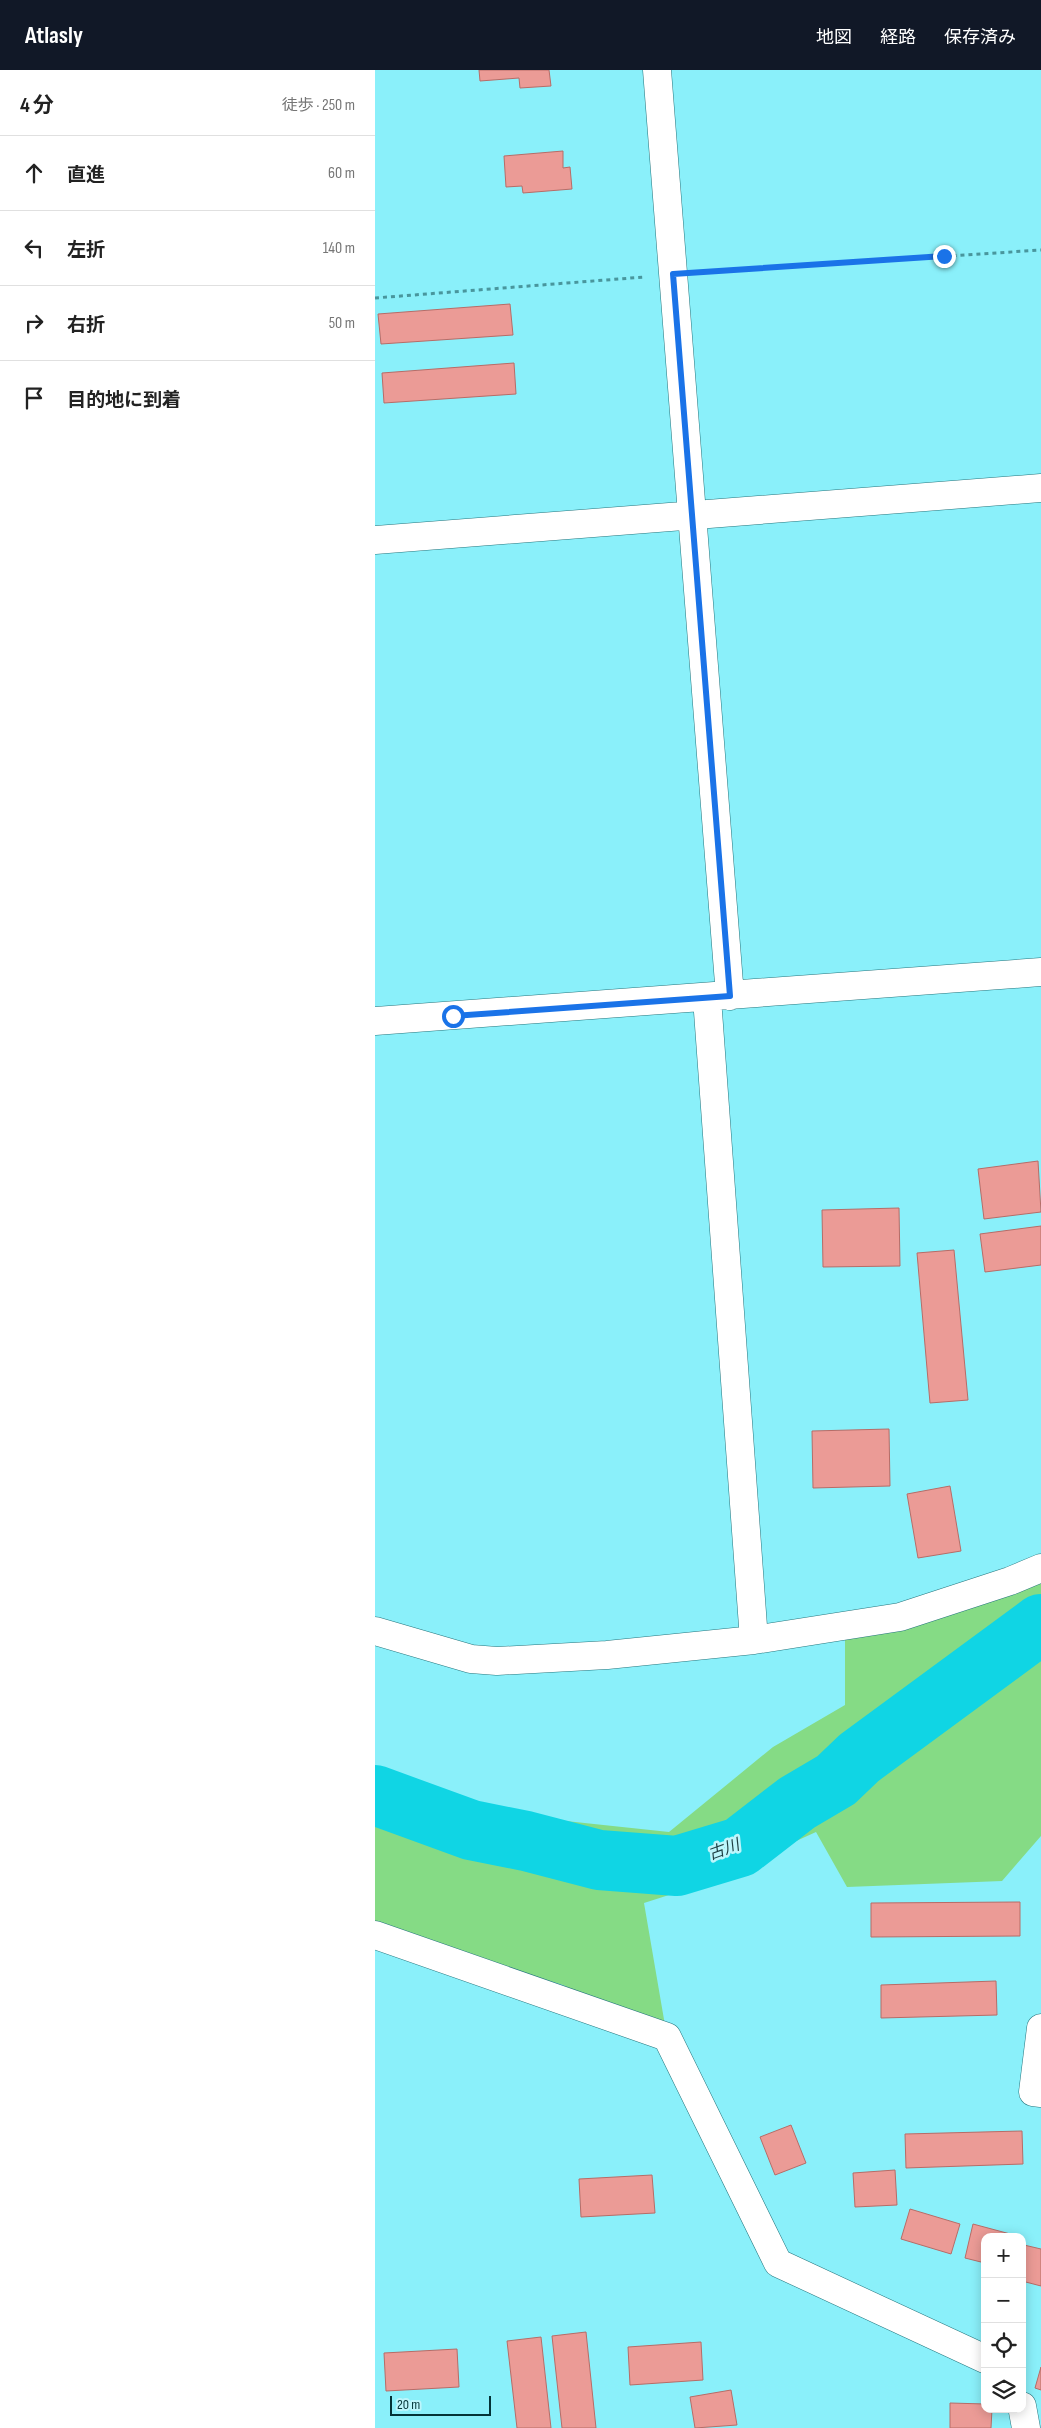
<!DOCTYPE html>
<html lang="ja">
<meta charset="utf-8">
<style>
body{margin:0;font-family:"Sofia Sans Condensed","Noto Sans JP",sans-serif;background:#f2f2f2;color:#222}
.controls{position:absolute;right:15px;bottom:15px;display:grid;overflow:hidden;border-radius:10px;box-shadow:0 2px 12px #0003}
.controls button{width:45px;height:45px;display:grid;place-items:center;padding:0;border:0;border-bottom:1px solid #e0e0e0;background:#fff;color:#222;font:25px sans-serif}
.scale{position:absolute;left:15px;bottom:12px;width:101px;box-sizing:border-box;padding-left:5px;border:2px solid #033337;border-top:0;font-size:14px;line-height:18px;white-space:nowrap;color:#033337;-webkit-text-stroke:4px #bdf6fc;paint-order:stroke}
.stop{position:absolute;width:15px;height:15px;margin:-11px;border:4px solid #1a73e8;border-radius:50%;background:#fff}
.stop.end{background:#1a73e8;border-color:#fff;box-shadow:0 1px 5px #0008}
.list{margin:0;padding:0;list-style:none}
h2{display:flex;justify-content:space-between;align-items:center;height:65px;margin:0;padding:0 20px;font-size:21px}
h2 small{font-size:16px;font-weight:400;color:#767676}
.list li{display:grid;grid-template-columns:32px 1fr auto;gap:15px;align-items:center;box-sizing:border-box;height:75px;padding:0 20px;border-top:1px solid #e0e0e0}
.list b{display:block;font-size:19px;white-space:nowrap}
.list em{font-size:16px;font-style:normal;color:#767676}
.icon{flex:none;width:28px;height:28px;fill:none;stroke:currentColor;stroke-width:2;stroke-linecap:round;stroke-linejoin:round}
.map{position:relative;flex:none;width:666px;height:2358px;overflow:hidden}
header{display:flex;align-items:center;gap:30px;box-sizing:border-box;height:70px;padding:0 25px;background:#111827;color:#fff}
header strong{font-size:24px}
nav{display:flex;gap:28px;margin-inline-start:auto;font-size:18px}
main{display:flex}
aside{flex:1;background:#fff}
.map>svg:first-child{display:block}
</style>
<header>
<strong>Atlasly</strong>
<nav><a>地図</a><a>経路</a><a>保存済み</a></nav>
</header>
<main>
<aside>
<h2>4 分<small>徒歩 · 250 m</small></h2>
<ul class="list">
<li><svg class="icon" aria-label="ahead" viewBox="0 0 24 24"><path d="M12 20V5M6 11l6-6 6 6"/></svg><div><b>直進</b></div><em>60 m</em></li>
<li><svg class="icon" aria-label="left" viewBox="0 0 24 24"><path d="M17 20v-9H6M10 6l-5 5 5 5"/></svg><div><b>左折</b></div><em>140 m</em></li>
<li><svg class="icon" aria-label="right" viewBox="0 0 24 24"><path d="M7 20v-9h11M14 6l5 5-5 5"/></svg><div><b>右折</b></div><em>50 m</em></li>
<li><svg class="icon" aria-label="arrive" viewBox="0 0 24 24"><path d="M6 21V4h12l-3 4 3 4H6"/></svg><div><b>目的地に到着</b></div></li>
</ul>
</aside>
<div class="map">
<svg width="666" height="2358" viewBox="0 0 666 2358">
<rect width="100%" height="100%" fill="#8af0fa"/>
<!-- green -->
<path fill="#85db85" d="M666,1498V1766L627,1811L472,1817L441,1762L322,1816L269,1833L292,1967L188,1915L0,1858V1698L144,1746L294,1762L398,1677L470,1635V1568Z"/>
<g fill="none" stroke-linecap="round" stroke-linejoin="round">
<!-- river -->
<path stroke="#10d5e4" stroke-width="60" d="M0,1725L96,1760L151,1771L224,1790L302,1796L365,1777L422,1733L461,1710L484,1688L666,1554"/>
</g>
<!-- building -->
<path fill="#eb9b96" stroke="#b76c67" d="M104,0H174L176,16L145,18L144,8L105,11Z
M188,81V98L195,97L197,119L148,123L147,116L131,117L129,86Z
M135,234L138,265L6,274L3,244Z
M139,293L141,324L9,333L7,303Z
M663,1091L666,1142L609,1149L603,1099Z
M524,1138L525,1196L448,1197L447,1140Z
M666,1156V1195L610,1202L605,1164Z
M579,1180L593,1330L555,1333L542,1183Z
M514,1359L515,1416L438,1418L437,1361Z
M575,1416L586,1481L543,1488L532,1424Z
M645,1832V1866L496,1867V1833Z
M621,1911L622,1945L506,1948V1915Z
M416,2055L431,2093L400,2105L385,2067Z
M647,2061L648,2094L531,2098L530,2064Z
M520,2100L522,2135L480,2137L478,2103Z
M277,2105L280,2143L206,2147L204,2109Z
M535,2139L585,2154L576,2184L526,2169Z
M598,2154L639,2165L638,2167H610V2193L590,2188Z
M649,2175L666,2179V2216L647,2211Z
M211,2262L221,2358H187L177,2266Z
M166,2267L176,2358H142L132,2271Z
M326,2272L328,2310L255,2315L253,2277Z
M82,2279L84,2317L11,2321L9,2283Z
M666,2297V2320L660,2318Z
M356,2320L362,2355L320,2358L315,2327Z
M575,2333L610,2334V2339H617L616,2358H575Z"/>
<g fill="none" stroke-linecap="round" stroke-linejoin="round">
<defs>
<path id="street" d="M282,0L355,926
M0,470L666,418
M332,928L379,1570
M0,951L666,902
M0,1561L96,1589L122,1591L232,1585L379,1570L525,1547L635,1511L666,1498
M0,1865L292,1967L403,2193L610,2289
M666,1958L658,2022L666,2023
M647,2336L651,2358"/>
</defs>
<!-- street casing -->
<use href="#street" stroke="#25767e" stroke-width="29"/>
<!-- path -->
<path stroke="#49969d" stroke-width="3" stroke-dasharray="4 4" stroke-linecap="butt" d="M330,202L666,180
M0,228L269,207"/>
<!-- street -->
<use href="#street" stroke="#fff" stroke-width="28"/>
</g>
<g fill="none" stroke-linecap="round" stroke-linejoin="round">
<!-- route -->
<path stroke="#1a73e8" stroke-width="6" d="M78,946L355,926L298,204L569,186"/>
</g>
<g text-anchor="middle" dominant-baseline="central" stroke-width="5" stroke-linejoin="round" paint-order="stroke">
<!-- water labels -->
<g font-size="16" font-style="italic" fill="#1d3e42" stroke="#bdf6fc">
<text transform="translate(349 1780) rotate(-20)">古川</text>
</g>
</g>
</svg>
<div class="controls">
<button>+</button>
<button>−</button>
<button><svg class="icon" aria-label="locate" viewBox="0 0 24 24"><circle cx="12" cy="12" r="6"/><path d="M12 2v4M12 18v4M2 12h4M18 12h4"/></svg></button>
<button><svg class="icon" aria-label="layers" viewBox="0 0 24 24"><path d="M12 4l9 5-9 5-9-5zM3 14l9 5 9-5"/></svg></button>
</div>
<div class="scale">20 m</div>
<div class="stop" style="left:78px;top:946px"></div>
<div class="stop end" style="left:569px;top:186px"></div>
</div>
</main>
